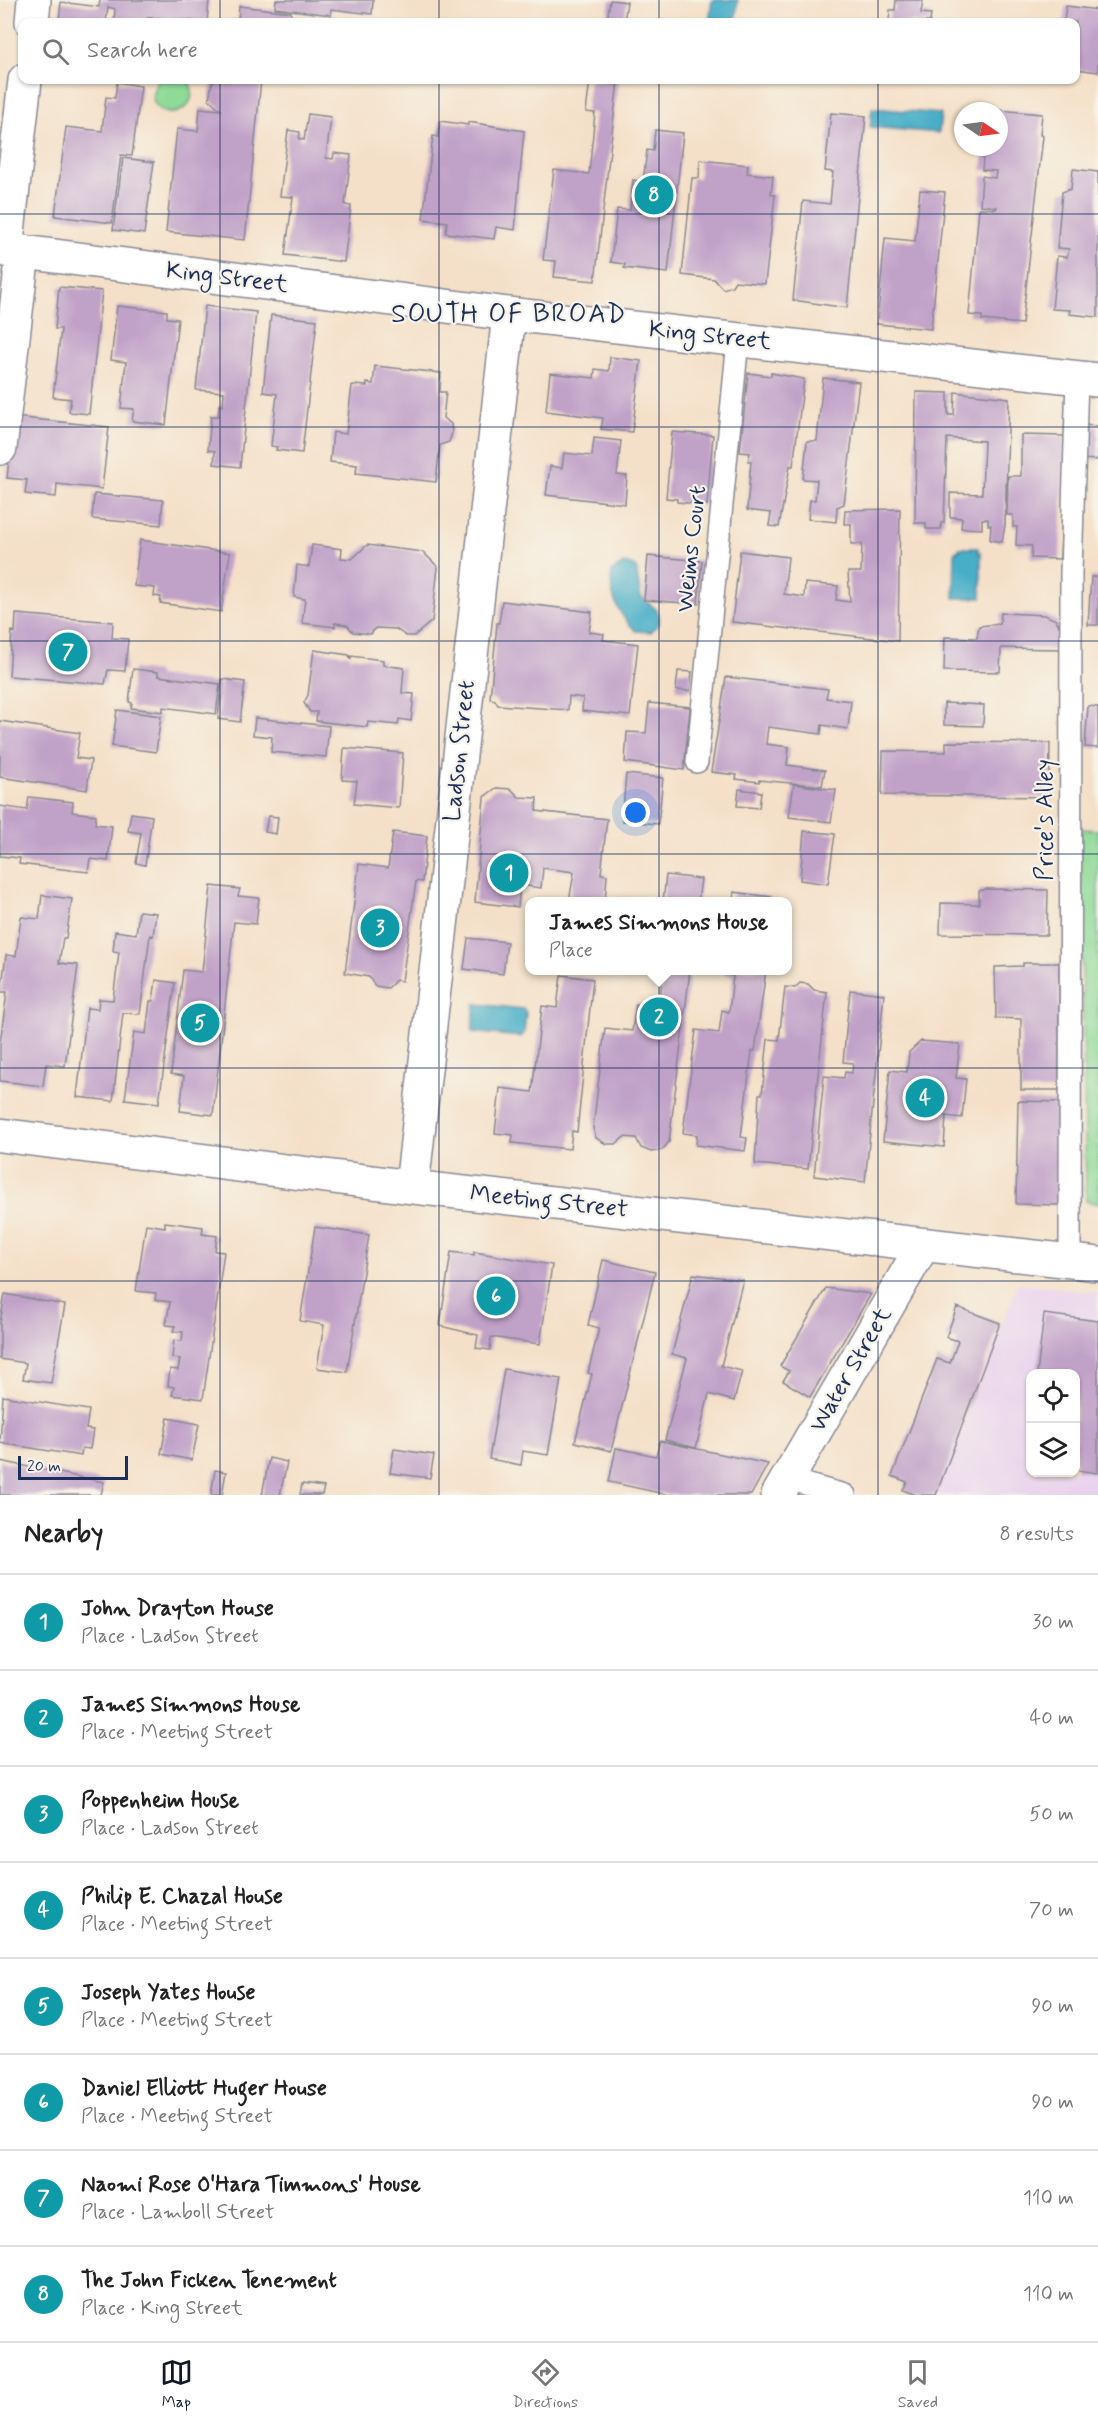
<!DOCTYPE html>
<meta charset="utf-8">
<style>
body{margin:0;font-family:Mynerve,sans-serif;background:#f6f6f6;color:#222}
.controls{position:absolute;right:18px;bottom:18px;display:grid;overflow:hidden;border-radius:12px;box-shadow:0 2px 4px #0004}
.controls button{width:54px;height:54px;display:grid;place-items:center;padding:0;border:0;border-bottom:2px solid #e0e0e0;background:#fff;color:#222;font:30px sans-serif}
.compass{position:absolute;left:954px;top:102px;width:54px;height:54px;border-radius:50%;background:#fff;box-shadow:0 2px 4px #0004;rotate:103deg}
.scale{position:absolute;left:18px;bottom:15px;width:110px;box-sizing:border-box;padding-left:6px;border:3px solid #1b2f5e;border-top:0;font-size:16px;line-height:21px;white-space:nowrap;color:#1b2f5e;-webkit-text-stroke:4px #f7f3e8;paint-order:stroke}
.you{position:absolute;left:636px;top:813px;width:21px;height:21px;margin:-15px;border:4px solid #fff;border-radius:50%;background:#1a73e8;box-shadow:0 0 0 9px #1a73e833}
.badge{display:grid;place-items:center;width:39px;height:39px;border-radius:50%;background:#111827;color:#fff;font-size:20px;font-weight:700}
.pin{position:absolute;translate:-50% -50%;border:3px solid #fff;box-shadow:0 2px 6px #0006}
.popup{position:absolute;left:525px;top:897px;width:267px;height:78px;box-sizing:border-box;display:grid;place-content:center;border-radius:12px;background:#fff;filter:drop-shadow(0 2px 4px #0005);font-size:20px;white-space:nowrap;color:#767676}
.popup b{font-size:22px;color:#222}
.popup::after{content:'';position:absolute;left:50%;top:100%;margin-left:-12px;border:12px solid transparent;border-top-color:#fff}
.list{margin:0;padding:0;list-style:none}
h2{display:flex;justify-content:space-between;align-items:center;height:78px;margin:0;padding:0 24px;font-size:26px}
h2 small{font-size:20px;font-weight:400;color:#767676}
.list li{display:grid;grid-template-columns:39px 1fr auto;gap:18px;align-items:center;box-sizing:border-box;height:96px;padding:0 24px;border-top:2px solid #e0e0e0}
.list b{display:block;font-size:22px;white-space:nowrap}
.list p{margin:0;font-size:20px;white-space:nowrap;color:#767676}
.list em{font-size:20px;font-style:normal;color:#767676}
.icon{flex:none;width:33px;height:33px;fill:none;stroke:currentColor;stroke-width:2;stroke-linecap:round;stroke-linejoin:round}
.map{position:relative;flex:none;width:1098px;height:1495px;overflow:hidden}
.search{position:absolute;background:#fff;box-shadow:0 2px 4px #0004;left:18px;right:18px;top:18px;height:66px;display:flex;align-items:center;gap:15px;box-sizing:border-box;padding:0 21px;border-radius:12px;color:#767676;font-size:22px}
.sheet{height:846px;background:#fff}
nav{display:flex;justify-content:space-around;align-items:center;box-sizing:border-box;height:84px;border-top:2px solid #e0e0e0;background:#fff;font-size:16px;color:#767676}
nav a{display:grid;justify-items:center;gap:3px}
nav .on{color:#111827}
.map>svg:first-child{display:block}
</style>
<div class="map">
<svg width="1098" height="1495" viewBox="0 0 1098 1495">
<rect width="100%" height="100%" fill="#f7f3e8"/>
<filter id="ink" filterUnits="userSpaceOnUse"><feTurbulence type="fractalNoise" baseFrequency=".0167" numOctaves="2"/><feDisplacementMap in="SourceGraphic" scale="12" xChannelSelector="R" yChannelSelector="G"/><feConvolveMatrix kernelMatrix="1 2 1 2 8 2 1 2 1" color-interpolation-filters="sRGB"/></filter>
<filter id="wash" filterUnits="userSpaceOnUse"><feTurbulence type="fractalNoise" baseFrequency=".008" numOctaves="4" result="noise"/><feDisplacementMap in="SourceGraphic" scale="24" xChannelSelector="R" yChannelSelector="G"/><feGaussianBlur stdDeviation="1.35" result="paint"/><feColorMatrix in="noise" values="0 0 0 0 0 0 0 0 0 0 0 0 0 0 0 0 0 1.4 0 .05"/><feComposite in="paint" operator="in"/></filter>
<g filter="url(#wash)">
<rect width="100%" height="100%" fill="#f4e0c8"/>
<!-- built -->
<path fill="#e9d2ee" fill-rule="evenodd" d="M1018,1283L1098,1293V1495H936ZM1030,1374H1076V1472H1030Z"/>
<!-- green -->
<path fill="#8eda97" stroke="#54847a" stroke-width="1.5" d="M157,80H188C205,109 161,128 152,97Z
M1080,829L1098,830V1203L1086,1201Z"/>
<!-- water -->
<path fill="#47aec7" stroke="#316e92" stroke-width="1.5" d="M712,0H738L735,22H709Z
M872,108L941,114L939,133L870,127Z
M959,548H978V553L981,552V598H954L955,551H959Z
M625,563L636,567L641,597C650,607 662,607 659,624L651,632L636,631C619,615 608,596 612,571Z
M475,1004L524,1009L526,1013L524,1034L520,1037L472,1032Z"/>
<g id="blocks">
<!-- building -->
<path fill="#c0a1c8" d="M100,0H209L207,22L148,17V22H114L115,9L108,7L106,22L59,21L61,2L99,7Z
M276,0H373L372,14L331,9V15L275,8Z
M610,0L627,2L624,22H607Z
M896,0H923L921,13L931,14L930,22H889L890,10H895Z
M239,6L291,12L289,22H238Z
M1066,6L1098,10V72L1076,69V22H1064Z
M216,80H261L245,240L166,232L177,129L198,131L200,108L221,110L209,99L212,83Z
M590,80H618L595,281L554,277L556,261L543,260L554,170L589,174L595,113L586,112Z
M117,82L141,86L132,156L121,155L112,223L55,216L66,127L102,131L106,97L115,98Z
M999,110L1042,114L1040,135L1043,136L1022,324L982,320V316L969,315L979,208L996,209L997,207L980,205L982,176L995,178L996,171L982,170L984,147H999Z
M831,113L866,116L847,308L793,300L803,201L830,204L833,172L825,171Z
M308,114L331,117L326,158L333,159L334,153L351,155L345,205L351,206L344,262L285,255L293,197L280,196L288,130L300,132L299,139L304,140Z
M440,121L468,125V122L524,131L515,230L496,227L494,239L446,233L447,222L423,219L433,136L438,137Z
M655,130L683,133L668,273L624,268L625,264L611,262L617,209L630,210L633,180L643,182L647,150L653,151Z
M123,158L154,162L144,234L113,230Z
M700,160L748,165L747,173L773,176L771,194L775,195L765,284L735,281L732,286L723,289L714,279L682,275L692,178H699Z
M1073,169L1098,172V317L1069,314L1070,310L1052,309L1057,256L1067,257L1069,249L1057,248L1062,192L1071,189Z
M920,190L945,192L931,329L877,324L885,238L915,241Z
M59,287L102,291L89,414L69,412L71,399L53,397L61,329H55Z
M117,306L167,311V318L178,319L166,425L132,421L134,409L121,408L126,362L111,360Z
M205,306L256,312L240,467L214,464L215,451L208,450L211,416H218L219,405L223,406L224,392L196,390Z
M271,315L317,320L302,453L276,450L277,447L271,446L277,394L263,392Z
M610,357L641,361L632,432L601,429L603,418L546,411L550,373L594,378L595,369L609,371Z
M375,366L441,373L440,392H446L443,418L451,424L452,433L449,442L440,445L436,482L356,473L357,465L330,462L333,432L346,434L352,385L367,386V383L373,384Z
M748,373L771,376V373L804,379L793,466H790L779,527L769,526L771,513L747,510L751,461H748L750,453L740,452Z
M823,378L859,382L844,504L837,507L836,522L808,519L810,500H815L817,480L803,479L807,441H817Z
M916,392L948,393V415H954L955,392L1009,398L1005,525L1002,542L990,540L991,525H988V519H982V529L961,528L962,518L950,517V493L982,494L984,441L947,438L944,523H941V529H926V523H915Z
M14,417L109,427L102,489L57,484L56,497L25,494L27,480L7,478Z
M1081,425L1098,426V460L1079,459Z
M672,432L713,435L707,505L677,502V499L666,498Z
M1021,435L1065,436L1060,559L1031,558L1032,546L1016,545L1017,527H1013V515H1007L1008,476H1021Z
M594,438L621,441L617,475L627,476L625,504L546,495L550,466L562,468L564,453L592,456Z
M94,494L163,500L161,525L92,519Z
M900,509L898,641L732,622L740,551L788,557L784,594L804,597L805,583L838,586L836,600L850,602L848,572H861L862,544H851V524H844L845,510Z
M140,540L230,553L221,612L160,603L161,597L154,596L155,588L134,586Z
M312,545L342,549L341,558L352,559L367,545L423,552L438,567L432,621L414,636H406L396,629L375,628L371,634L353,632L347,625L335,623V627L302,623L305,599L294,597L297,565L309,567Z
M648,556L702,561L698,604L644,600Z
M1091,577H1098V625H1088Z
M502,601L592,612L589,632L604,634L603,640L638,644L630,716L582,711L583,698L569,696L568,710L498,705L495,700L490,699L497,623H499Z
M1001,613L1045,615L1056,620L1061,630V649L1001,648L1000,672L944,671L945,637L977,638L979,626L1000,624Z
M16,614L113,622L112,638L128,639L125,671L108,670L105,684L9,676L12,631L15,632Z
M314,650L349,655L351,660V656L383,660V665L404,668L402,693L414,694L411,721L399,719L398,725L368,722L367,727L316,721L317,712H310L304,703L308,695Z
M133,669L158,672V676L220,684L216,714L163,707V712L131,708L132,703L129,702Z
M678,671L692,672L690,691L676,690Z
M726,677L828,689L826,698L851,701L848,729L822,725L821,734L768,727L766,744L789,747L787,765L825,770L822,786L759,780V782L736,779L737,775L711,772Z
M222,679L245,682L240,722L218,719Z
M649,703L690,707L684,770L625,762L627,732L646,733Z
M944,703L984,705L983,726L944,725Z
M1088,706L1098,707V748L1085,747Z
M117,710L161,716L156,752L112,746Z
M255,718L329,726L326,757L271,752L272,737L253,735Z
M0,721L80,733L76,758L91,760L87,790L0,777Z
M946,742L1050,743L1049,797L882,795L883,751L946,752Z
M344,748L403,753L399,808L354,804L357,781L342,780Z
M626,774L663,778L658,824L622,821Z
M794,784L836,790L831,822L789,817Z
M496,788L511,789L519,797L537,798L536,811L607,819L601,874L607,875L605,902H569L574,872L543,868L541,888L520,885L518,907L475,902L484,797Z
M739,789L761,792L759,808L737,806Z
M29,797L73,802L72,812L96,815L95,824L112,826L108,861L90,859L88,872L19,864L20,858L0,856V806L27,810Z
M131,813L152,816L145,865L136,863L141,833L128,831Z
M268,816L278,817L276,834L265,832Z
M804,831L835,834L828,884L800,880Z
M393,832L427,836L422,882L416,881L402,981L396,980L388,988L375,986L369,977L345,973L359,864L388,868Z
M666,875L701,879L698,902H663Z
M211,886L240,889L238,896L259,898L256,924L234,922L213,1115L180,1111L184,1076L171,1074L183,970L202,972Z
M986,889L1048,890L1047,935L940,934L941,903L979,904V891Z
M734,892L771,897L770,902H733Z
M42,895L72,899L66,938H63L59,963L78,965L65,1066L46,1064L43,1086L0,1081V1043L7,992H1L6,955L16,956L21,917L39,919Z
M139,911L156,913L153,936L150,935L140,1014L123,1013L113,1101L77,1097L87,1008L98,1009L99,999L113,1000L119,952L113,951L115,931L136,934Z
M468,938L507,942L503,974L464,969Z
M1023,963H1059V1090H1021V1019L996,1018L995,967L1023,966Z
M663,970H690L669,1142L662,1150L651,1152L641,1148L636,1138L624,1137L616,1144H606L596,1138L593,1128L605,1028L632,1031L636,1004L659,1006Z
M725,970H766L755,1051H752L741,1137L747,1138L745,1151L696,1145L697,1135L683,1133L696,1030L719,1033L722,1010L729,1012L733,976L724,974Z
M561,975L593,979L577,1132L572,1131L570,1149L512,1143L513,1135L495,1133L500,1088L532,1092L542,1006L557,1008Z
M156,980L175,983L159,1103L125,1099L134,1032L146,1034L150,1001H153Z
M800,983L808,984L814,990L827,992L808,1169L755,1164L759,1094H762L768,1039L779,1040L785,987L795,988Z
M850,990L884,994L865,1182L814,1176L824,1076L844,1078L845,1072L852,1073L853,1063L843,1062Z
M921,1041L960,1044L956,1078L966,1079L962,1118L946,1116L944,1147L883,1141L890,1070L907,1072L909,1052Z
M1018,1101L1063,1102L1061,1205L1016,1204Z
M165,1222L203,1227L202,1234L217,1236L215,1251L224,1252L203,1399L172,1395L174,1387L168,1386L170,1369L178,1370L180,1359L172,1358L174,1340L182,1341L183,1332L173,1331L175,1326L166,1325L170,1302L155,1300L156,1293L136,1291L146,1224L165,1227Z
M315,1227L369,1235L347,1372L317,1368L324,1325L300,1321Z
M451,1252L474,1255V1252L552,1265L540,1344L491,1337L490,1350L476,1348L478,1335L440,1326Z
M603,1260L655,1272L611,1451L575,1442L592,1374L588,1373L599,1328L588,1325Z
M693,1274L743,1280L721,1366L742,1371L734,1401L709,1394L696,1448L665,1440L687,1358L672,1354Z
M826,1288L871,1294L810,1397L783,1381L789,1371L780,1366Z
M5,1294L65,1305L51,1383L23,1379L26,1363L0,1359V1323Z
M957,1307L1000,1323L936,1495H916L903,1490L907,1482L892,1476L937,1359L950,1363L958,1341L946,1337Z
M1044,1314L1098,1321V1473L1076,1470V1374H1037Z
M504,1369L561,1379L548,1455L523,1451L521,1465L489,1459Z
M3,1396L89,1410L86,1429L93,1430L90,1449L82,1448L81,1456L0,1443Z
M168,1418L199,1424L192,1460L161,1454Z
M660,1441L768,1464L751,1495H669L609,1482L616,1448L656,1456Z
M394,1449L434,1455L430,1478L390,1473Z
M269,1458L287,1462L280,1495H262Z
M0,1461L104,1482L101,1495H0Z
M215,1470L226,1472L222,1495H211Z
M302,1484L324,1487L322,1495H300Z"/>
</g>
</g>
<g filter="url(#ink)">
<use href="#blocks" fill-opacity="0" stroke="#888893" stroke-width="1.5"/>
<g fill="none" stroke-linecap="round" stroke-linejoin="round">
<defs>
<path id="lane" d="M697,762L738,340
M1070,1261L1071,573L1077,378
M787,1479L845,1495"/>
<path id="street" d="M32,22L34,0
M0,249L509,314L1098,380
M6,250L25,80
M0,448L23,252
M0,1135L412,1187L1098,1264
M412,1187L509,314
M778,1495L923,1245"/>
</defs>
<!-- lane casing -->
<use href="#lane" stroke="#888893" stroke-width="24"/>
<!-- street casing -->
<use href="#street" stroke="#888893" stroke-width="36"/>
<!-- lane -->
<use href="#lane" stroke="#fff" stroke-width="21"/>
<!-- street -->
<use href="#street" stroke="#fff" stroke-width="33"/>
</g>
</g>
<!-- grid -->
<path fill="none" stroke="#1b2f5e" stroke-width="1.5" stroke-opacity="0.55" d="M220,0V22M439,0V22M659,0V22M878,0V22M220,80V1495M439,80V1495M659,80V1495M878,80V1495M0,214H1098M0,427H1098M0,641H1098M0,854H1098M0,1068H1098M0,1281H1098"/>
<g text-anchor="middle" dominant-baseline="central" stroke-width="4.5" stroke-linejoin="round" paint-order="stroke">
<!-- street labels -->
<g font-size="24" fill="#1b2f5e" stroke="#f7f3e8">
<text transform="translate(227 278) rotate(7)">King Street</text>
<text transform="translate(710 336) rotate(6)">King Street</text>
<text transform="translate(692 549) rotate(-84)">Weims Court</text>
<text transform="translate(460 751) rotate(-84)">Ladson Street</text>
<text transform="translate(1045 820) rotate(-90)">Price's Alley</text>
<text transform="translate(549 1202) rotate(6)">Meeting Street</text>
<text transform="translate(851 1370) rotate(-60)">Water Street</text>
</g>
<!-- quarter labels -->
<g font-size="27" letter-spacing="1.5" fill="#1b2f5e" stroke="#f7f3e8">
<text x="509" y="314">SOUTH OF BROAD</text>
</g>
</g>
</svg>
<div class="controls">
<button><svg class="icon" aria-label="locate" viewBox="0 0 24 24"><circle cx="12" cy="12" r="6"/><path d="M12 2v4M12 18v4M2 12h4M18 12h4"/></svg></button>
<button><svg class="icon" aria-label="layers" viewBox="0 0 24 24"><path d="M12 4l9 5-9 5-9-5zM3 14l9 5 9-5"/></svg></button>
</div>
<svg class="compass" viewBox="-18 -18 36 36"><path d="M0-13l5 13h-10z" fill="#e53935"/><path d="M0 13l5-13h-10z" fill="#767676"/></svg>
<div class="scale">20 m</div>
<div class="you"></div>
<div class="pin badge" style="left:509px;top:873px;background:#0f9aa8">1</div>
<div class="pin badge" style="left:659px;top:1017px;background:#0f9aa8">2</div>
<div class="popup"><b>James Simmons House</b>Place</div>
<div class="pin badge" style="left:380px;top:928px;background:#0f9aa8">3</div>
<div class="pin badge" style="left:925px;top:1098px;background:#0f9aa8">4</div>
<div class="pin badge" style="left:200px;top:1023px;background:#0f9aa8">5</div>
<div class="pin badge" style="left:496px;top:1296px;background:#0f9aa8">6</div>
<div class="pin badge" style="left:68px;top:652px;background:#0f9aa8">7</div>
<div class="pin badge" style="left:654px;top:195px;background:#0f9aa8">8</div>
<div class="search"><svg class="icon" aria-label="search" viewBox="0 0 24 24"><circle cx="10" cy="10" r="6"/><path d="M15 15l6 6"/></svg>Search here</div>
</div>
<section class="sheet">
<h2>Nearby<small>8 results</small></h2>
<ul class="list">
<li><span class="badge" style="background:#0f9aa8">1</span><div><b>John Drayton House</b><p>Place · Ladson Street</p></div><em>30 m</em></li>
<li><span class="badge" style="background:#0f9aa8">2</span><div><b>James Simmons House</b><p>Place · Meeting Street</p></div><em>40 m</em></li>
<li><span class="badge" style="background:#0f9aa8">3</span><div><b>Poppenheim House</b><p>Place · Ladson Street</p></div><em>50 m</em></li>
<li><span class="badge" style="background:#0f9aa8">4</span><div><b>Philip E. Chazal House</b><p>Place · Meeting Street</p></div><em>70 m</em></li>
<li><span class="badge" style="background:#0f9aa8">5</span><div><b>Joseph Yates House</b><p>Place · Meeting Street</p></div><em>90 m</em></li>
<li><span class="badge" style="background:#0f9aa8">6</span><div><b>Daniel Elliott Huger House</b><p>Place · Meeting Street</p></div><em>90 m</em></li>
<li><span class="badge" style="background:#0f9aa8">7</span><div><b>Naomi Rose O'Hara Timmons' House</b><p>Place · Lamboll Street</p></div><em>110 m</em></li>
<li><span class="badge" style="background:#0f9aa8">8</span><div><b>The John Ficken Tenement</b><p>Place · King Street</p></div><em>110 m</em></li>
</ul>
</section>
<nav>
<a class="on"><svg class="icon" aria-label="map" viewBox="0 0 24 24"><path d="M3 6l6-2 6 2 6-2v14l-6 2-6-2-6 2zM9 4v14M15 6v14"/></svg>Map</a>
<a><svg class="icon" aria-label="directions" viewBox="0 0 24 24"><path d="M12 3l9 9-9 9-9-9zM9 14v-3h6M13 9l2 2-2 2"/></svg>Directions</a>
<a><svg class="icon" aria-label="saved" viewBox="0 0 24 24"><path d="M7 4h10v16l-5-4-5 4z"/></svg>Saved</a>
</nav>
